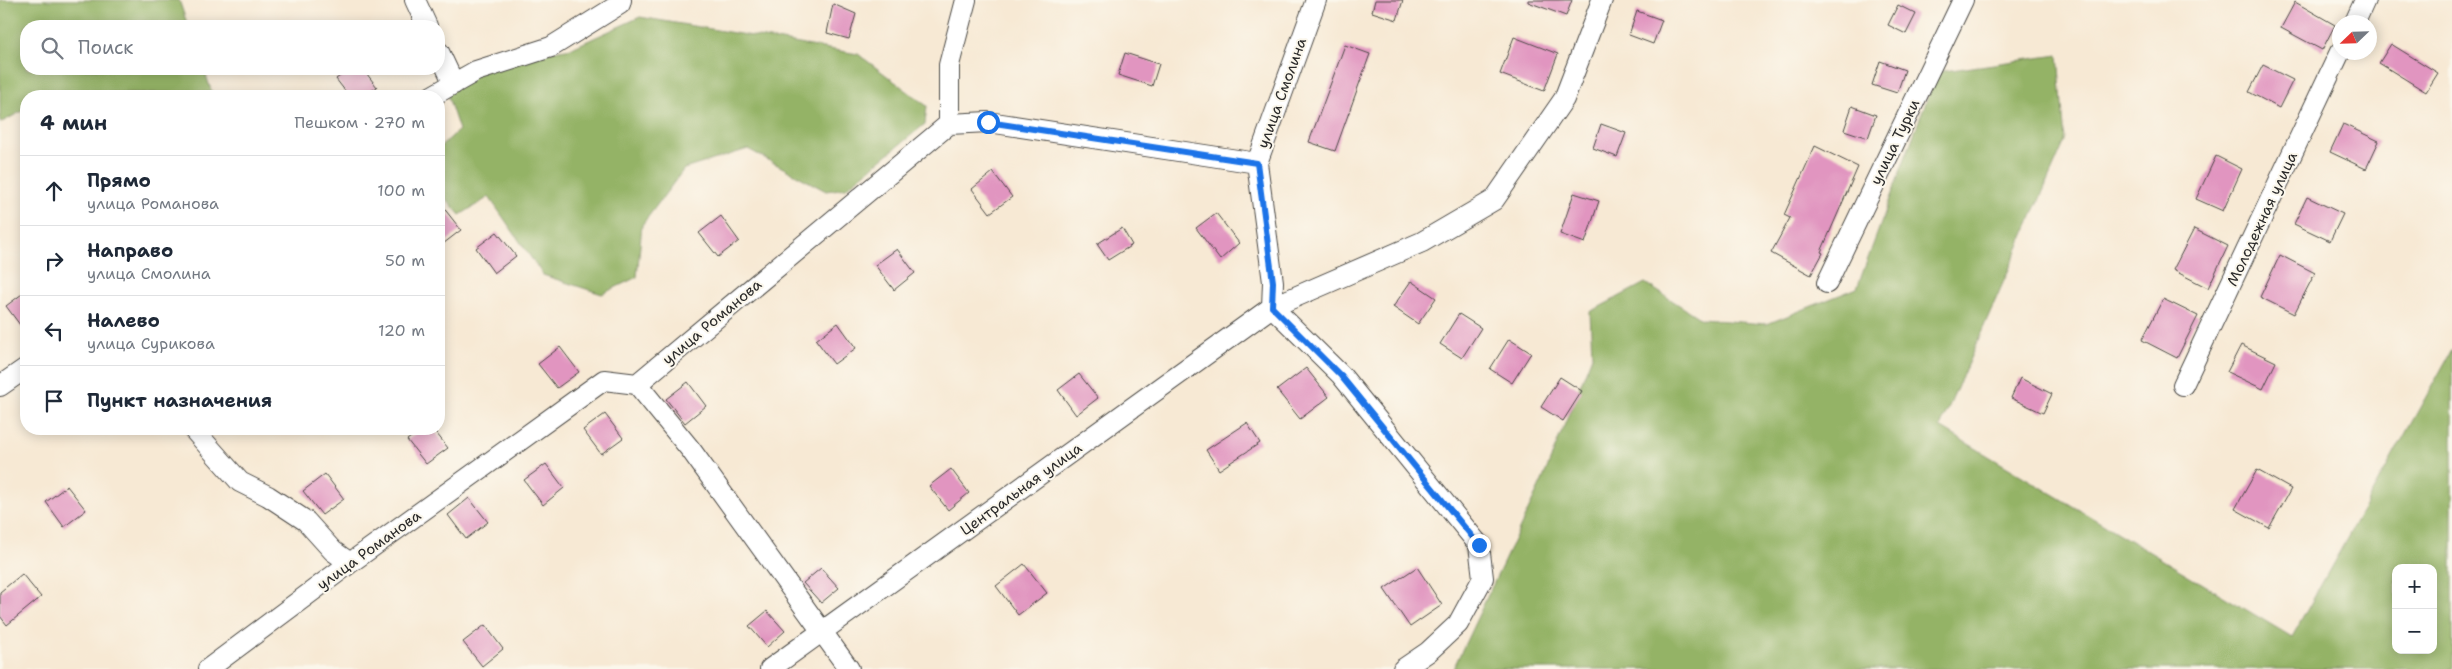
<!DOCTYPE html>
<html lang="ru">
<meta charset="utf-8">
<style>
body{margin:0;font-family:"Shantell Sans",sans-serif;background:#f2f2f3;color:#1f2937}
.controls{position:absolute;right:15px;bottom:15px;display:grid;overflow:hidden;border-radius:10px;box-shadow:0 2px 12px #0003}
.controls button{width:45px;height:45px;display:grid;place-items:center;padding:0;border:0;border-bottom:1px solid #e0e1e3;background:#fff;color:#1f2937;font:25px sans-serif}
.compass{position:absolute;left:2332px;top:15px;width:45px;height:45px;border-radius:50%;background:#fff;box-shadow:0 2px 12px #0003;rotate:247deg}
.stop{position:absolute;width:15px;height:15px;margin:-11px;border:4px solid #1a73e8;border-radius:50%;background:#fff}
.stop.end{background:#1a73e8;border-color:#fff;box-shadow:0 1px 5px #0008}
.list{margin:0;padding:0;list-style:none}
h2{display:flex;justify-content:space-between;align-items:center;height:65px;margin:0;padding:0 20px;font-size:21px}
h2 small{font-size:16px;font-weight:400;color:#747a83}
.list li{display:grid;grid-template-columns:32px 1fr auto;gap:15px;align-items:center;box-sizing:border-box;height:70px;padding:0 20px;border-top:1px solid #e0e1e3}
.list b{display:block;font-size:19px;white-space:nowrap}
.list p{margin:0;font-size:16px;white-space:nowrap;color:#747a83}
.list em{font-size:16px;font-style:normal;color:#747a83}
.icon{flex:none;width:28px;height:28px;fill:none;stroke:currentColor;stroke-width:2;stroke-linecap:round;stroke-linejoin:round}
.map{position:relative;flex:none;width:2452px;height:669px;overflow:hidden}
.search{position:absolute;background:#fff;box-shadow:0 2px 12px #0003;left:20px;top:20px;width:425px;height:55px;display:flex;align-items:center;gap:12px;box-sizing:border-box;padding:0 18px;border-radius:20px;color:#747a83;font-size:19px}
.panel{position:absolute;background:#fff;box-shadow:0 2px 12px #0003;left:20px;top:90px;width:425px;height:345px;border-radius:20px}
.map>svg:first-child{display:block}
</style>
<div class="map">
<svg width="2452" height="669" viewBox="0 0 2452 669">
<rect width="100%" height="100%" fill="#fbf7ec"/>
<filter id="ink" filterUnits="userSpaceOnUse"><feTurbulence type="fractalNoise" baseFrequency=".02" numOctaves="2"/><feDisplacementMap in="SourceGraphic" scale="10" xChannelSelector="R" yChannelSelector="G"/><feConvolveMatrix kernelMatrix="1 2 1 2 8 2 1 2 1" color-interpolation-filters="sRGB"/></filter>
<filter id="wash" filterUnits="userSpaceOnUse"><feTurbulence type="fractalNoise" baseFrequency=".0096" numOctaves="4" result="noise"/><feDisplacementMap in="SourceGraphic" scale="20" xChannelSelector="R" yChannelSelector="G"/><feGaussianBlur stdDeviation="1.12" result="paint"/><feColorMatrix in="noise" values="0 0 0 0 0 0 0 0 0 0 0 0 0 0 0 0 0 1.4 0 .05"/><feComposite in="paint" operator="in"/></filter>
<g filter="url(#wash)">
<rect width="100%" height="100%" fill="#f7e9d4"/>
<!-- forest -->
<path fill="#94b366" stroke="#606f48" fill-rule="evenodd" d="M0,0H179L188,26H26V69H204L212,93H57L51,96H26V109L0,123Z
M640,17L858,54L927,106L925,124L846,188L826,191L748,149L684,169L642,225L637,277L602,294L543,275L489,197L460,215L439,191V148L459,130L445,88L453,67L572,48Z
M2058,55L2065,141L1940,427L2292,637L2452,350V669H1453L1542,481L1592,356L1590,312L1645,283L1701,319L1767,324L1857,288L1937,72ZM2396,568H2433V650H2396Z"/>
<g id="blocks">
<!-- building -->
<path fill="#e195c0" d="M1375,0H1403L1397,20L1372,12Z
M1528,0H1572L1566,16L1528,2Z
M2295,2L2335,25L2322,50L2281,28Z
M833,4L856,14L849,39L827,33Z
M1898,5L1916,14L1906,34L1888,25Z
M1637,11L1662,20L1653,44L1629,35Z
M1514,37L1558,54L1544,91L1500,74Z
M2391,44L2438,73L2426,92L2379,63Z
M1345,45L1370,54L1335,151L1309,142Z
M1125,53L1159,64L1152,86L1118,75Z
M1880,61L1905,70L1897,93L1872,85Z
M2263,65L2293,80L2279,108L2249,92Z
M350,69H363L377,87L364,96H349L336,79Z
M1852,106L1876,115L1868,138L1844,130Z
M1601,124L1626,133L1617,157L1593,148Z
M2343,124L2379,141L2366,169L2330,152Z
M1815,146L1858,167L1821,252L1823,253L1811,275L1771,253L1790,218L1784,215Z
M2216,156L2242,169L2223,211L2196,199Z
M993,172L1012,197L990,213L972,189Z
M1574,193L1599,201L1585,243L1560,234Z
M2307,197L2343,214L2330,241L2294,224Z
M439,202L461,230L439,247Z
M1216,213L1239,243L1220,260L1196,228Z
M721,216L739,241L718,257L699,233Z
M1122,228L1132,245L1108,260L1097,244Z
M2194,229L2228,246L2208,288L2173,270Z
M497,232L516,256L494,273L476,248Z
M897,249L915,273L894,290L875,265Z
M2280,255L2315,273L2294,314L2260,297Z
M1411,281L1436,298L1418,324L1393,307Z
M26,291V333L6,306Z
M2163,299L2198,316L2177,358L2142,340Z
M1459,314L1481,328L1462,358L1440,344Z
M838,323L856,348L834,364L816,340Z
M1509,339L1531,353L1512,383L1490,369Z
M2241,345L2276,362L2263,389L2227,372Z
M560,347L579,372L557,388L538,364Z
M1306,368L1329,397L1300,419L1277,390Z
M1079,374L1098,398L1076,415L1058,390Z
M1560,377L1582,391L1563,421L1541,407Z
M2020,378L2052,394L2043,413L2011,398Z
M688,382L706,406L685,423L666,399Z
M605,414L623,438L601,454L583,430Z
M1247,423L1260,443L1219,470L1206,450Z
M422,429H433L448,448L426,464L407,440Z
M546,464L564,488L543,505L524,480Z
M951,469L969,493L948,510L929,486Z
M2257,470L2291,489L2269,528L2235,509Z
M325,474L344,499L322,515L303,491Z
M67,486L86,510L64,527L46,502Z
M469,498L488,522L466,539L448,515Z
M1024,564L1047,593L1018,615L996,586Z
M1417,567L1442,605L1410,627L1384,589Z
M821,568L839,588L821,603L803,583Z
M22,574L41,597L7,625L0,616V592Z
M767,611L785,631L767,647L749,626Z
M485,625L503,649L482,666L463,642Z"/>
</g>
</g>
<g filter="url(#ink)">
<use href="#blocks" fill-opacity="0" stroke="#4a4844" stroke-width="1"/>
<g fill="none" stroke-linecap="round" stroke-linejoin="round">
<defs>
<path id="minor" d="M415,0L427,26
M2355,22L2365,0
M439,52L454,84
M432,96L476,71L551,47L620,4L621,0
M949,124V65L966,0
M1827,283L1963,0
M1272,307L1341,375L1479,545L1483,578L1458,624L1428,652L1403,669
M1272,307L1273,282L1257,163L1316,0
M637,384L691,450L849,669
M2183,385L2340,52
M0,386L26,368
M193,429L240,482L268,496L306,521L333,551L350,563
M208,669L350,563L604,380L637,384L949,124L988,122L1257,163
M770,669L1272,307L1422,242L1494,200L1564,99L1602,0"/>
</defs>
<!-- minor casing -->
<use href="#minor" stroke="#4a4844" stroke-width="22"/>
<!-- minor -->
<use href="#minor" stroke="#fff" stroke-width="20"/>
</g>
</g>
<g fill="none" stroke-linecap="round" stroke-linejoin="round" filter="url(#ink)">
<!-- route -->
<path stroke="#1a73e8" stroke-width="6" d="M988,122L1257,163L1273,282L1272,307L1341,376L1479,545"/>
</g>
<g text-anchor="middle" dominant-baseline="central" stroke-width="4" stroke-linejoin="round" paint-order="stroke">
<!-- street labels -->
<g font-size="15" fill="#2b2b2b" stroke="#fbf7ec">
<text transform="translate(1282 93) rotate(-70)">улица Смолина</text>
<text transform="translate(1895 142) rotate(-64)">улица Турки</text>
<text transform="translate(2262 219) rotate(-65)">Молодежная улица</text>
<text transform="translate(712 322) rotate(-40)">улица Романова</text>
<text transform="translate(1021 489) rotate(-36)">Центральная улица</text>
<text transform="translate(369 550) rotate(-36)">улица Романова</text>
</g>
</g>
</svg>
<div class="controls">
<button>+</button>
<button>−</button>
</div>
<svg class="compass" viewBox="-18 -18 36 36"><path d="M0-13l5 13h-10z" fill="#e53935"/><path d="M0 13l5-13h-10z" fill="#747a83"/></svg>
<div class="stop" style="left:988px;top:122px"></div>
<div class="stop end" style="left:1479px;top:545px"></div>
<div class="search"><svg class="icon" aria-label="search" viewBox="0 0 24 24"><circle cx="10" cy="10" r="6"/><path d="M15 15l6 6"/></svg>Поиск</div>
<section class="panel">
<h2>4 мин<small>Пешком · 270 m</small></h2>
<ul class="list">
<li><svg class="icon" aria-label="ahead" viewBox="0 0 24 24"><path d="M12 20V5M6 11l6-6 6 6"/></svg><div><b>Прямо</b><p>улица Романова</p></div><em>100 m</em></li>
<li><svg class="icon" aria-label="right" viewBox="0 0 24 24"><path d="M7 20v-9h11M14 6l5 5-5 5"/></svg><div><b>Направо</b><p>улица Смолина</p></div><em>50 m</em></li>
<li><svg class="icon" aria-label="left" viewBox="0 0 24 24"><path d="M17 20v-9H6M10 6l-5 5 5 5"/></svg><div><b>Налево</b><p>улица Сурикова</p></div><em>120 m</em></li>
<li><svg class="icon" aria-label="arrive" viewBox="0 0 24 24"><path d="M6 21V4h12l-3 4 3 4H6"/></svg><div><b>Пункт назначения</b></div></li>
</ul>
</section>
</div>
